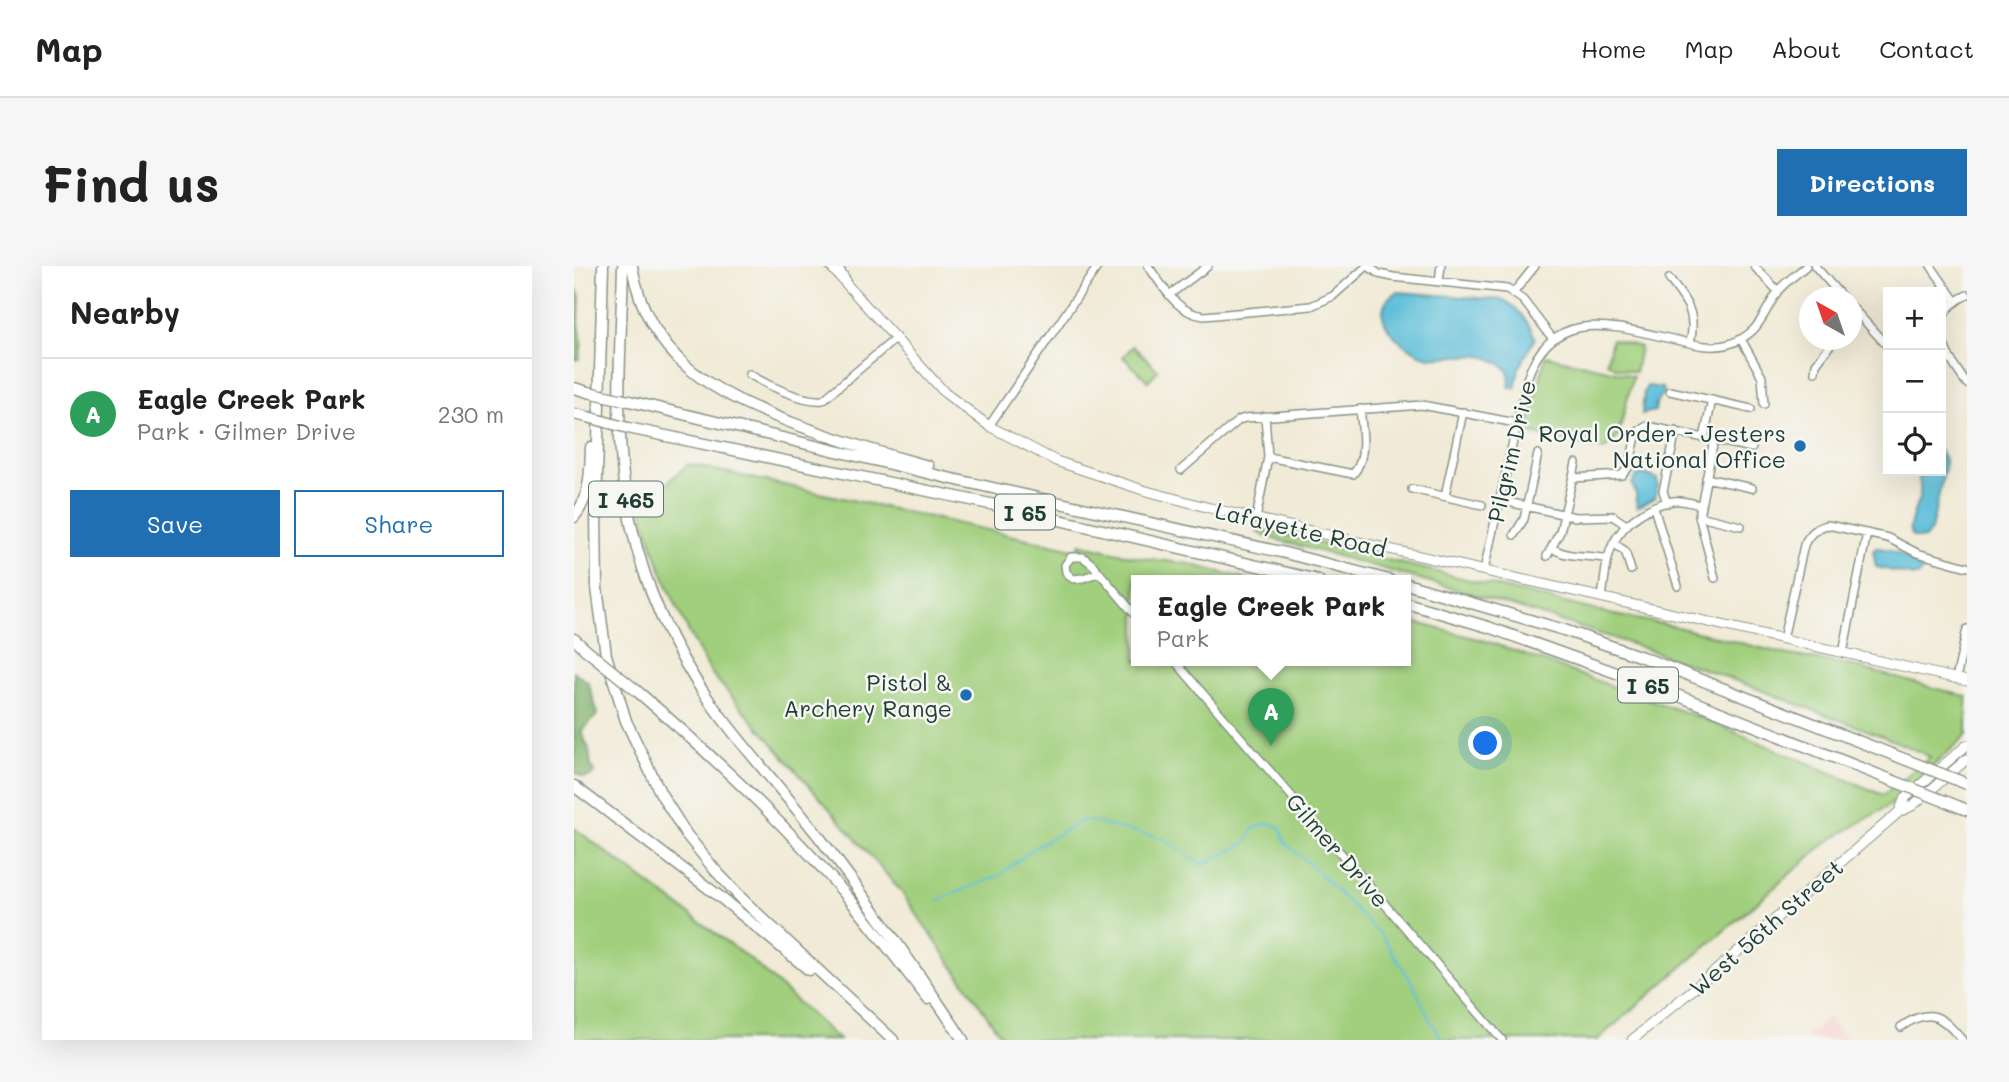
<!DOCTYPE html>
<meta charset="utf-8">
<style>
body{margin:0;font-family:Mali,sans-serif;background:#f6f6f6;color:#222}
.controls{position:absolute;right:21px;top:21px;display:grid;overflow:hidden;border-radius:0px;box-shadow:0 7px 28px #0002}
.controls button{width:63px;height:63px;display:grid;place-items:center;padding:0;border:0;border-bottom:2px solid #e0e0e0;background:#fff;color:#222;font:35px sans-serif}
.compass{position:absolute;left:1225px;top:21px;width:63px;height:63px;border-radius:50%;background:#fff;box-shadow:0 7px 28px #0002;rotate:320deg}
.you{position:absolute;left:912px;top:478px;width:24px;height:24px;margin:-18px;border:5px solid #fff;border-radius:50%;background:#1a73e8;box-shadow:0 0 0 10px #1a73e833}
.badge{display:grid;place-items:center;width:46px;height:46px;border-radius:50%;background:#1f6fb2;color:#fff;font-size:23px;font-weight:700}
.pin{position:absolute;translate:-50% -58px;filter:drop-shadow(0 2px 4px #0008)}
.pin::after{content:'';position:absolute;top:37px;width:24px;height:21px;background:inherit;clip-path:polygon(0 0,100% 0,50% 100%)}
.popup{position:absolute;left:557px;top:309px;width:280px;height:91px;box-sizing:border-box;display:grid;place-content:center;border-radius:0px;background:#fff;filter:drop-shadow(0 2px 5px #0005);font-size:23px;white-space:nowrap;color:#767676}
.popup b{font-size:26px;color:#222}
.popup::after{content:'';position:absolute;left:50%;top:100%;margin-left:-14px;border:14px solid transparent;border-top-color:#fff}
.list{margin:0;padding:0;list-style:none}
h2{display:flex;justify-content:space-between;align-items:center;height:91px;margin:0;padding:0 28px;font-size:30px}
h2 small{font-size:23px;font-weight:400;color:#767676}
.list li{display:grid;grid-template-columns:46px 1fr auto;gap:21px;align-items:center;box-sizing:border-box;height:112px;padding:0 28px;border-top:2px solid #e0e0e0}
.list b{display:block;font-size:26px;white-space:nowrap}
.list p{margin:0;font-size:23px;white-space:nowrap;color:#767676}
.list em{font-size:23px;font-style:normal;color:#767676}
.actions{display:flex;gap:14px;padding:21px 28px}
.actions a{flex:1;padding:16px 0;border:2px solid #1f6fb2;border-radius:0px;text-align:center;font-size:24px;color:#1f6fb2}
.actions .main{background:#1f6fb2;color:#fff}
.icon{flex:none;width:38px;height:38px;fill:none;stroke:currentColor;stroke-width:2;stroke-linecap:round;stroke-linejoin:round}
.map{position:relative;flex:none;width:1393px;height:774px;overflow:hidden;border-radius:0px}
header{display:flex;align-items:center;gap:42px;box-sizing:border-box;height:98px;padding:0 35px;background:#fff;border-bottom:2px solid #e0e0e0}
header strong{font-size:33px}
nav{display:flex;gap:38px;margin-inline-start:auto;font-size:24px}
.intro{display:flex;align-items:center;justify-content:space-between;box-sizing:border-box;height:168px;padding:0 42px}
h1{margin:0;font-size:49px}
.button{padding:18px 32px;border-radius:0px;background:#1f6fb2;color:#fff;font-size:24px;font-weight:700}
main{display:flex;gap:42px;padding:0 42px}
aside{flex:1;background:#fff;border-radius:0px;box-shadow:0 7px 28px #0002}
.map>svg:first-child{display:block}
</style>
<header>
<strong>Map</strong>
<nav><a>Home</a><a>Map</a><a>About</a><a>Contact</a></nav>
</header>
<div class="intro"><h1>Find us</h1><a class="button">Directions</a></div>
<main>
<aside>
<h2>Nearby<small></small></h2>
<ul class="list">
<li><span class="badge" style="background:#2e9e5b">A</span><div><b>Eagle Creek Park</b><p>Park · Gilmer Drive</p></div><em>230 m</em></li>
</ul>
<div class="actions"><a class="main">Save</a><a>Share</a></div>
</aside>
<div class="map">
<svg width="1393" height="774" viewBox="0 0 1393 774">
<rect width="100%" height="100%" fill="#f6f6f2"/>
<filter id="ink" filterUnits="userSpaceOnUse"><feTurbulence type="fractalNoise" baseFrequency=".0143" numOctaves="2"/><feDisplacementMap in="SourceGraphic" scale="14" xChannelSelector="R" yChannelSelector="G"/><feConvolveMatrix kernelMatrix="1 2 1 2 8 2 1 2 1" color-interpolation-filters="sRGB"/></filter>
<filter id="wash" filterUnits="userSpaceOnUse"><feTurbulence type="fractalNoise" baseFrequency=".00686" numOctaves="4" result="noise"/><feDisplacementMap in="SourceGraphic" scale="28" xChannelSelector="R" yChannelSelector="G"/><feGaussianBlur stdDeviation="1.57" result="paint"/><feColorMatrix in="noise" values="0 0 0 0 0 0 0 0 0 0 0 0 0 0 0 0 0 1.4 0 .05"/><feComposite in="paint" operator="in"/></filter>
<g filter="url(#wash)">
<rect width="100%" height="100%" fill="#f1ead6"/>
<!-- built -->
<path fill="#f7d0cd" d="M1254,752L1273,774H1229Z"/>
<!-- green -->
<path fill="#a1cf7d" stroke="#608658" stroke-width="2" d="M1038,73L1066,81L1061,106L1043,102L1033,96Z
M559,80L584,104L574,115L549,91Z
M972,90L1059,110L1044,171L1030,184L952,166Z
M114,198L504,284L506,278L561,291L615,298L676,314H562V394H832V354L915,376L1135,455L1309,529L1356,491C1314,470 1266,455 1223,438C1052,371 877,320 700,273L684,267L682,262L1040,349L1099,360L1215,389L1275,399L1393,431V469L1316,539L1253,576L1023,774H430L326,624L138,408C106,354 83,302 67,241Z
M0,562L177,694L265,774H0Z"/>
<!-- forest -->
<path fill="#80b26c" stroke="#507850" stroke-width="2" d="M0,18L6,30L5,57L8,77L5,93L0,94Z
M0,406L14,416L24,448L7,465L15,483L17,500L21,507C12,514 9,512 0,506Z"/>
<!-- water -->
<path fill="#5abdd8" stroke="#3c7d86" stroke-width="2" d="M825,26L930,34C945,43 955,56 961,72L945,102L941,123L935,121C938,106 932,99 917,93C898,85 877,93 857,91C840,90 807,65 809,45C810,35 816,29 825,26Z
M1073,120L1088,122L1089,127L1082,137L1081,145L1068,148L1070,126Z
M1367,186L1371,193V201L1357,264L1351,272C1321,276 1344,242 1346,228C1347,220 1345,212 1343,205H1367Z
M1071,208L1083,213L1084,219L1081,232L1063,241L1062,228L1058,218L1063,209Z
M1303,282C1316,282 1341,294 1348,305L1344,310H1340L1302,301L1299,285Z"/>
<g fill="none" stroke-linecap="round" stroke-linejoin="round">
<!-- stream -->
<path stroke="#5abdd8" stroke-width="2" d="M364,634L424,610L463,580L510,554L589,572L628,599L672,577L680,562L694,557L706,561L711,577L737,599L807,669L839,718L857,756L869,774"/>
</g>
</g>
<g filter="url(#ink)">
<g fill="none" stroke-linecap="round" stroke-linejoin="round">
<defs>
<path id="minor" d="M264,0L272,13
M574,0C590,21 602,47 630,50L737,40L759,30L793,0
M794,0L805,8L819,11L933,23L949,34L979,73
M1180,0L1204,25
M1241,0L1269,32
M1357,0L1382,36
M1095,13C1113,36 1123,47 1116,77
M865,15L867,0
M940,26L961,0
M595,29L634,0
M1393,29C1347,50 1372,90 1393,118
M1278,41L1314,81
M1167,73L1188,111L1190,138
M1241,106L1242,98L1260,74
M175,108C193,119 228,136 249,134L322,72
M1096,125L1177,143
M415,160L524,0
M1130,172L1138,134
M1140,174L1125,250L1141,312
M694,191L779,208C794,192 788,163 786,143
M607,204L665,154L671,152L848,139L942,157
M999,212L1048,209L1055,201L1063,166L1073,160L1178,182
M1132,212L1178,222
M838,223L908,239
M871,230L889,146
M925,234L1001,251L1039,250L1052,259
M1093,237L1089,225L1102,165
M1080,242L1104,320
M1125,250L1167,260
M682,253L694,191L691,150
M940,269L950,253L964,188
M1039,277L1051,285L1057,304
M978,282C995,293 1014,288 1034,293
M973,290L986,266L1002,197
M910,304L953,113C979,35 1048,63 1107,75C1123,79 1139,83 1155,78C1186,68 1188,49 1204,25C1211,16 1223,8 1232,0
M524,307L509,312L499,313L492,306L491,299L497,291H509L519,299L562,350
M1028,331C1031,314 1031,294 1039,278C1049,257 1076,238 1099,235C1108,234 1118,237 1126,239
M1209,373L1230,279C1235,268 1242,261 1254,259L1314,272L1343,287L1393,301
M1269,387L1293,267
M600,394L928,774
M1382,413L1393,363
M1327,761C1356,740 1368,750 1388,774"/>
<path id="major" d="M256,0L371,127L415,160L482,195L569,224L636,242L1393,415
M1325,546L1331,532L1393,479
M1058,774L1140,706L1325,546L1338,540L1393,493"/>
<path id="highway" d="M29,0L22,245L23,322L32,389L52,455L87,528L112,568L141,604L170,635L319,774
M49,0C47,85 38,174 57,258C71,322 98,382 136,436C171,484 212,528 249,576C298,640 344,706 389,774
M58,0C74,94 140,127 221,158C264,174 309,188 354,200
M0,122L14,126
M55,135L374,212L707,286L815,314
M0,148L14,151
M54,162L416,238L744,314
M0,251C17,230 16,206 17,181
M832,318L990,364L1068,391L1330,493
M832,337L914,361L1090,424L1312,512
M0,373L12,384
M63,425C139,490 213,559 278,636C304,668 329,701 354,733
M0,520L146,631L235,704
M1378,538L1393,544"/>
</defs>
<!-- minor casing -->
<use href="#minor" stroke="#889485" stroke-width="10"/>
<!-- major casing -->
<use href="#major" stroke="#889485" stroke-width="11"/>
<!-- highway casing -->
<use href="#highway" stroke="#889485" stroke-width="13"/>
<!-- minor -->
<use href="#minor" stroke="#fff" stroke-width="7"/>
<!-- major -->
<use href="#major" stroke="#fff" stroke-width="9"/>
<!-- highway -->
<use href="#highway" stroke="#fff" stroke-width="10"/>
<defs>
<path id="highway-bridge" d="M14,126L55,135
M14,151L54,162
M12,384L63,425
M1330,493L1393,518
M1312,512L1378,538"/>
</defs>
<!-- highway-bridge casing -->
<use href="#highway-bridge" stroke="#889485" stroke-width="13" stroke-linecap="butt"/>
<!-- highway-bridge -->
<use href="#highway-bridge" stroke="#fff" stroke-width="10"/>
</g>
</g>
<!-- markers -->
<g fill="#1f6fb2" stroke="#f6f6f2" stroke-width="2.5">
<circle cx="1226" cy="180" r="7"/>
<circle cx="392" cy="429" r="7"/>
</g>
<g text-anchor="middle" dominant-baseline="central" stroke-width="5" stroke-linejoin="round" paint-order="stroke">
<!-- shield labels -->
<g fill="#f6f6f2" stroke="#60746d" stroke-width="2">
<rect x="15" y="215.5" width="74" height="35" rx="5"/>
<rect x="421" y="228.5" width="60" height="35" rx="5"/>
<rect x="1044" y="401.5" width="60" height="35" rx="5"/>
</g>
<g font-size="21" font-weight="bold" fill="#1f3d34">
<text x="52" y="233">I 465</text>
<text x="451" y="246">I 65</text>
<text x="1074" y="419">I 65</text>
</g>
<!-- poi labels -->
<g font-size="23" fill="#1f3d34" stroke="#f6f6f2" text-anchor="end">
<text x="1212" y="167">Royal Order - Jesters<tspan x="1212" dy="26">National Office</tspan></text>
<text x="378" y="416">Pistol &amp;<tspan x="378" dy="26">Archery Range</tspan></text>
</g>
<!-- street labels -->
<g font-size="23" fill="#1f3d34" stroke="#f6f6f2">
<text transform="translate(937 185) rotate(-77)">Pilgrim Drive</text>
<text transform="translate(727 263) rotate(13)">Lafayette Road</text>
<text transform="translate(764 584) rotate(49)">Gilmer Drive</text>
<text transform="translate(1192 661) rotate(-41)">West 56th Street</text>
</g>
</g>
</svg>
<div class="controls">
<button>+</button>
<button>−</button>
<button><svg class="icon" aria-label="locate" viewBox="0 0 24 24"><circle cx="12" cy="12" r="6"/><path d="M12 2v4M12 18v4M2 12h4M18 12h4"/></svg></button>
</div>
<svg class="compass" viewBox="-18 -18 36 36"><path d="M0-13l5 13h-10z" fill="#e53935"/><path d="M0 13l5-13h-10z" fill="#767676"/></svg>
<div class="you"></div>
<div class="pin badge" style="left:697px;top:480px;background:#2e9e5b">A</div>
<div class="popup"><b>Eagle Creek Park</b>Park</div>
</div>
</main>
